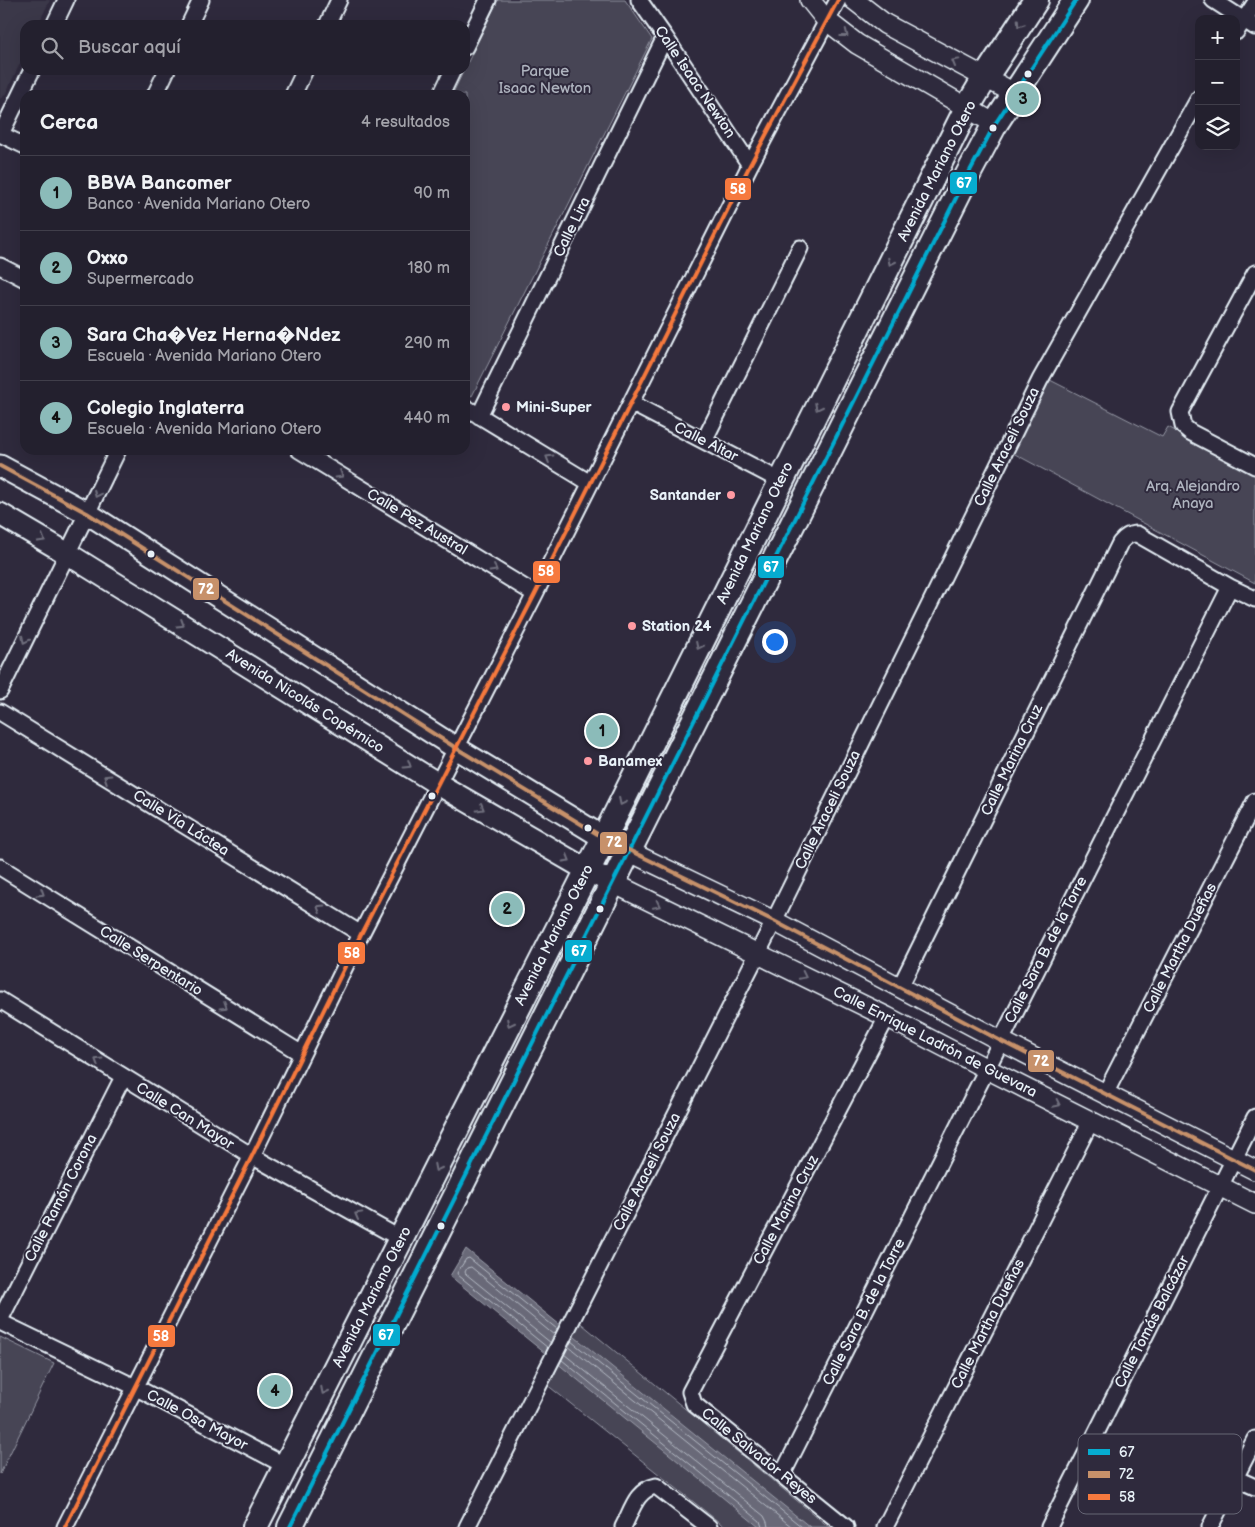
<!DOCTYPE html>
<html lang="es">
<meta charset="utf-8">
<style>
body{margin:0;font-family:"Balsamiq Sans",sans-serif;background:#2b2836;color:#f1f3f6}
.controls{position:absolute;right:15px;top:15px;display:grid;overflow:hidden;border-radius:10px;box-shadow:0 5px 20px #0002}
.controls button{width:45px;height:45px;display:grid;place-items:center;padding:0;border:0;border-bottom:1px solid #403e4a;background:#23202e;color:#f1f3f6;font:25px sans-serif}
.you{position:absolute;left:774px;top:641px;width:18px;height:18px;margin:-12px;border:4px solid #fff;border-radius:50%;background:#1a73e8;box-shadow:0 0 0 8px #1a73e833}
.badge{display:grid;place-items:center;width:32px;height:32px;border-radius:50%;background:#8bbbb9;color:#111;font-size:16px;font-weight:700}
.pin{position:absolute;translate:-50% -50%;border:2px solid #fff;box-shadow:0 1px 5px #0006}
.list{margin:0;padding:0;list-style:none}
h2{display:flex;justify-content:space-between;align-items:center;height:65px;margin:0;padding:0 20px;font-size:21px}
h2 small{font-size:16px;font-weight:400;color:#a3a3aa}
.list li{display:grid;grid-template-columns:32px 1fr auto;gap:15px;align-items:center;box-sizing:border-box;height:75px;padding:0 20px;border-top:1px solid #403e4a}
.list b{display:block;font-size:19px;white-space:nowrap}
.list p{margin:0;font-size:16px;white-space:nowrap;color:#a3a3aa}
.list em{font-size:16px;font-style:normal;color:#a3a3aa}
.icon{flex:none;width:28px;height:28px;fill:none;stroke:currentColor;stroke-width:2;stroke-linecap:round;stroke-linejoin:round}
.map{position:relative;flex:none;width:1255px;height:1527px;overflow:hidden}
.search{position:absolute;background:#23202e;box-shadow:0 5px 20px #0002;left:20px;top:20px;width:450px;height:55px;display:flex;align-items:center;gap:12px;box-sizing:border-box;padding:0 18px;border-radius:15px;color:#a3a3aa;font-size:19px}
.panel{position:absolute;background:#23202e;box-shadow:0 5px 20px #0002;left:20px;top:90px;width:450px;height:365px;border-radius:15px}
.map>svg:first-child{display:block}
</style>
<div class="map">
<svg width="1255" height="1527" viewBox="0 0 1255 1527">
<rect width="100%" height="100%" fill="#2f2a3d"/>
<filter id="ink" filterUnits="userSpaceOnUse"><feTurbulence type="fractalNoise" baseFrequency=".02" numOctaves="2"/><feDisplacementMap in="SourceGraphic" scale="10" xChannelSelector="R" yChannelSelector="G"/><feConvolveMatrix kernelMatrix="1 2 1 2 8 2 1 2 1" color-interpolation-filters="sRGB"/></filter>
<g filter="url(#ink)">
<!-- built -->
<path fill="#3b3749" d="M0,0H50L38,25H25V53L5,95L0,99Z"/>
<!-- green -->
<path fill="#464455" stroke="#979aa6" d="M498,0H625L652,39L472,396L465,392V95H452Z
M1050,380L1162,437L1168,427L1255,473V583L1013,453Z
M577,1320L829,1527H725L541,1380Z
M0,1337L54,1363L0,1474Z"/>
<!-- water -->
<path fill="#696978" stroke="#9c9fab" d="M466,1249L810,1527H759L450,1276Z"/>
<g fill="none" stroke-linecap="round" stroke-linejoin="round">
<!-- shore -->
<path stroke="#b5bbc5" stroke-width="1" d="M571,1341L802,1527
M551,1343L466,1274L465,1272L467,1268L471,1267L554,1335
M568,1346L792,1527
M548,1348L458,1275L457,1273L466,1259L469,1258L557,1329
M564,1354L764,1516L767,1522L768,1527
M562,1360L760,1521L762,1527"/>
<defs>
<path id="minor" d="M639,0L665,37L750,165
M1213,0L1255,27
M54,25L66,0
M189,25L201,0
M327,25L339,0
M1236,32L1255,3
M465,47L488,0
M155,95L167,70
M293,95L305,70
M441,95L453,70
M0,134L25,146
M1,134L32,70
M0,266L25,279
M1255,273L1180,412L1183,426L1190,432L1255,466
M631,403L781,481
M465,407L590,483
M479,416L665,37
M704,441L800,248
M299,450L535,594
M0,691L118,450
M0,712L361,934
M0,867L302,1054
M900,987L1120,543C1125,537 1129,534 1137,534L1230,587L1255,599
M0,1000L252,1156L401,1239
M1105,1094L1255,801
M0,1320L123,1077
M0,1322L135,1387L286,1466
M782,1475L1230,587
M1235,1478L1255,1487
M65,1527L252,1156L361,934L535,594L750,165L838,0
M467,1527L774,921L1040,380L1199,98
M623,1527C632,1510 636,1490 656,1486L709,1527
M846,1527L694,1404L690,1392L887,1017
M885,1527L1091,1121
M1049,1527L1255,1117
M1210,1527L1255,1439"/>
<path id="tertiary" d="M810,0L826,20L857,44L995,124
M854,0L885,24L1014,93
M628,851L774,921L1001,1041L1255,1170
M613,883L887,1017L987,1069L1255,1204"/>
<path id="secondary" d="M0,466L87,513L456,748L604,838L628,851
M0,514L68,554L438,784L587,870L613,883"/>
<path id="primary" d="M255,1527L604,838L967,108L985,78L1036,0
M290,1527L963,184L995,124L1076,0"/>
</defs>
<!-- minor casing -->
<use href="#minor" stroke="#e8f1f8" stroke-width="19"/>
<!-- tertiary casing -->
<use href="#tertiary" stroke="#e8f1f8" stroke-width="22"/>
<!-- secondary casing -->
<use href="#secondary" stroke="#e8f1f8" stroke-width="25"/>
<!-- primary casing -->
<use href="#primary" stroke="#e8f1f8" stroke-width="28"/>
<!-- minor -->
<use href="#minor" stroke="#2f2a3d" stroke-width="15"/>
<!-- tertiary -->
<use href="#tertiary" stroke="#2f2a3d" stroke-width="19"/>
<!-- secondary -->
<use href="#secondary" stroke="#2f2a3d" stroke-width="21"/>
<!-- primary -->
<use href="#primary" stroke="#2f2a3d" stroke-width="24"/>
<defs>
<path id="bus-1" d="M290,1527L963,184L995,124L1076,0"/>
<path id="bus-2" d="M0,466L87,513L456,748L604,838L774,921L1001,1041L1255,1170"/>
<path id="bus-3" d="M65,1527L252,1156L361,934L535,594L750,165L838,0"/>
</defs>
<!-- bus-1 casing -->
<use href="#bus-1" stroke="#2f2a3d" stroke-width="8"/>
<!-- bus-2 casing -->
<use href="#bus-2" stroke="#2f2a3d" stroke-width="8"/>
<!-- bus-3 casing -->
<use href="#bus-3" stroke="#2f2a3d" stroke-width="8"/>
<!-- bus-1 -->
<use href="#bus-1" stroke="#06acd0" stroke-width="4"/>
<!-- bus-2 -->
<use href="#bus-2" stroke="#c7916a" stroke-width="4"/>
<!-- bus-3 -->
<use href="#bus-3" stroke="#f6793e" stroke-width="4"/>
</g>
<!-- one-way arrows -->
<defs><path id="oneway-chevron" d="M-2-3.5L2.5 0L-2 3.5" fill="none" stroke-width="1.6" stroke-linecap="round" stroke-linejoin="round" transform="scale(1.25)"/></defs>
<g stroke="#70707e">
<use href="#oneway-chevron" transform="translate(1020 24) rotate(123)"/>
<use href="#oneway-chevron" transform="translate(845 34) rotate(38)"/>
<use href="#oneway-chevron" transform="translate(955 62) rotate(-151)"/>
<use href="#oneway-chevron" transform="translate(891 262) rotate(117)"/>
<use href="#oneway-chevron" transform="translate(818 407) rotate(117)"/>
<use href="#oneway-chevron" transform="translate(549 458) rotate(-149)"/>
<use href="#oneway-chevron" transform="translate(340 475) rotate(31)"/>
<use href="#oneway-chevron" transform="translate(97 494) rotate(116)"/>
<use href="#oneway-chevron" transform="translate(42 539) rotate(30)"/>
<use href="#oneway-chevron" transform="translate(494 569) rotate(31)"/>
<use href="#oneway-chevron" transform="translate(181 624) rotate(32)"/>
<use href="#oneway-chevron" transform="translate(25 640) rotate(116)"/>
<use href="#oneway-chevron" transform="translate(699 646) rotate(116)"/>
<use href="#oneway-chevron" transform="translate(408 765) rotate(32)"/>
<use href="#oneway-chevron" transform="translate(107 778) rotate(-148)"/>
<use href="#oneway-chevron" transform="translate(622 802) rotate(116)"/>
<use href="#oneway-chevron" transform="translate(481 808) rotate(30)"/>
<use href="#oneway-chevron" transform="translate(567 859) rotate(30)"/>
<use href="#oneway-chevron" transform="translate(41 893) rotate(32)"/>
<use href="#oneway-chevron" transform="translate(657 905) rotate(26)"/>
<use href="#oneway-chevron" transform="translate(320 908) rotate(-148)"/>
<use href="#oneway-chevron" transform="translate(803 976) rotate(26)"/>
<use href="#oneway-chevron" transform="translate(224 1006) rotate(32)"/>
<use href="#oneway-chevron" transform="translate(510 1023) rotate(117)"/>
<use href="#oneway-chevron" transform="translate(98 1061) rotate(-148)"/>
<use href="#oneway-chevron" transform="translate(1057 1104) rotate(26)"/>
<use href="#oneway-chevron" transform="translate(437 1168) rotate(117)"/>
<use href="#oneway-chevron" transform="translate(358 1215) rotate(-151)"/>
<use href="#oneway-chevron" transform="translate(324 1391) rotate(117)"/>
</g>
</g>
<!-- markers -->
<g fill="#e8f1f8" stroke="#2f2a3d" stroke-width="2">
<circle cx="1028" cy="74" r="4.5"/>
<circle cx="993" cy="128" r="4.5"/>
<circle cx="151" cy="554" r="4.5"/>
<circle cx="432" cy="796" r="4.5"/>
<circle cx="588" cy="828" r="4.5"/>
<circle cx="600" cy="909" r="4.5"/>
<circle cx="441" cy="1226" r="4.5"/>
</g>
<g fill="#ff9aa2" stroke="#2f2a3d" stroke-width="2">
<circle cx="506" cy="407" r="5"/>
<circle cx="731" cy="495" r="5"/>
<circle cx="632" cy="626" r="5"/>
<circle cx="588" cy="761" r="5"/>
</g>
<g text-anchor="middle" dominant-baseline="central" stroke-width="4" stroke-linejoin="round" paint-order="stroke">
<!-- park labels -->
<g font-size="15" fill="#afb4bf" stroke="#2f2a3d">
<text x="545" y="71">Parque<tspan x="545" dy="17">Isaac Newton</tspan></text>
<text x="1193" y="486">Arq. Alejandro<tspan x="1193" dy="17">Anaya</tspan></text>
</g>
<!-- street labels -->
<g font-size="15" fill="#e8f1f8" stroke="#2f2a3d">
<text transform="translate(695 82) rotate(56)">Calle Isaac Newton</text>
<text transform="translate(937 171) rotate(-63)">Avenida Mariano Otero</text>
<text transform="translate(572 227) rotate(-64)">Calle Lira</text>
<text transform="translate(706 442) rotate(27)">Calle Altar</text>
<text transform="translate(1007 447) rotate(-64)">Calle Araceli Souza</text>
<text transform="translate(417 522) rotate(31)">Calle Pez Austral</text>
<text transform="translate(755 533) rotate(-64)">Avenida Mariano Otero</text>
<text transform="translate(305 701) rotate(32)">Avenida Nicolás Copérnico</text>
<text transform="translate(1012 760) rotate(-64)">Calle Marina Cruz</text>
<text transform="translate(828 810) rotate(-64)">Calle Araceli Souza</text>
<text transform="translate(181 823) rotate(32)">Calle Vía Láctea</text>
<text transform="translate(554 935) rotate(-63)">Avenida Mariano Otero</text>
<text transform="translate(1180 948) rotate(-63)">Calle Martha Dueñas</text>
<text transform="translate(1046 950) rotate(-63)">Calle Sara B. de la Torre</text>
<text transform="translate(151 961) rotate(32)">Calle Serpentario</text>
<text transform="translate(935 1042) rotate(27)">Calle Enrique Ladrón de Guevara</text>
<text transform="translate(185 1116) rotate(32)">Calle Can Mayor</text>
<text transform="translate(647 1172) rotate(-63)">Calle Araceli Souza</text>
<text transform="translate(61 1198) rotate(-63)">Calle Ramón Corona</text>
<text transform="translate(786 1210) rotate(-62)">Calle Marina Cruz</text>
<text transform="translate(372 1297) rotate(-63)">Avenida Mariano Otero</text>
<text transform="translate(864 1312) rotate(-63)">Calle Sara B. de la Torre</text>
<text transform="translate(1152 1322) rotate(-63)">Calle Tomás Balcázar</text>
<text transform="translate(988 1324) rotate(-63)">Calle Martha Dueñas</text>
<text transform="translate(197 1420) rotate(28)">Calle Osa Mayor</text>
<text transform="translate(759 1456) rotate(39)">Calle Salvador Reyes</text>
</g>
<!-- poi labels -->
<g font-size="15" font-weight="bold" fill="#e8f1f8" stroke="#2f2a3d" text-anchor="start">
<text x="516" y="407">Mini-Super</text>
<text x="721" y="495" text-anchor="end">Santander</text>
<text x="642" y="626">Station 24</text>
<text x="598" y="761">Banamex</text>
</g>
</g>
<!-- legend -->
<rect x="1078" y="1434" width="164" height="80" rx="8" fill="#2f2a3d" stroke="#666675" stroke-width="1"/>
<rect x="1088" y="1449" width="22" height="6" fill="#06acd0"/>
<rect x="1088" y="1471" width="22" height="7" fill="#c7916a"/>
<rect x="1088" y="1494" width="22" height="6" fill="#f6793e"/>
<g font-size="14" fill="#e8f1f8">
<text x="1119" y="1457">67</text>
<text x="1119" y="1479">72</text>
<text x="1119" y="1502">58</text>
</g>
<g stroke="#2f2a3d" stroke-width="2">
<rect x="949" y="171" width="29" height="24" rx="5" fill="#06acd0"/>
<rect x="724" y="177" width="28" height="24" rx="5" fill="#f6793e"/>
<rect x="757" y="555" width="28" height="24" rx="5" fill="#06acd0"/>
<rect x="532" y="560" width="29" height="24" rx="5" fill="#f6793e"/>
<rect x="192" y="577" width="28" height="24" rx="5" fill="#c7916a"/>
<rect x="599" y="831" width="29" height="24" rx="5" fill="#c7916a"/>
<rect x="564" y="939" width="29" height="24" rx="5" fill="#06acd0"/>
<rect x="337" y="941" width="29" height="24" rx="5" fill="#f6793e"/>
<rect x="1027" y="1049" width="28" height="24" rx="5" fill="#c7916a"/>
<rect x="372" y="1323" width="29" height="24" rx="5" fill="#06acd0"/>
<rect x="147" y="1324" width="29" height="24" rx="5" fill="#f6793e"/>
</g>
<g font-size="14" text-anchor="middle" font-weight="bold" fill="#fff">
<text x="964" y="188">67</text>
<text x="738" y="194">58</text>
<text x="771" y="572">67</text>
<text x="546" y="576">58</text>
<text x="206" y="594">72</text>
<text x="614" y="847">72</text>
<text x="579" y="956">67</text>
<text x="352" y="958">58</text>
<text x="1041" y="1066">72</text>
<text x="386" y="1340">67</text>
<text x="161" y="1341">58</text>
</g>
</svg>
<div class="controls">
<button>+</button>
<button>−</button>
<button><svg class="icon" aria-label="layers" viewBox="0 0 24 24"><path d="M12 4l9 5-9 5-9-5zM3 14l9 5 9-5"/></svg></button>
</div>
<div class="you"></div>
<div class="pin badge" style="left:602px;top:731px">1</div>
<div class="pin badge" style="left:507px;top:909px">2</div>
<div class="pin badge" style="left:1023px;top:99px">3</div>
<div class="pin badge" style="left:275px;top:1391px">4</div>
<div class="search"><svg class="icon" aria-label="search" viewBox="0 0 24 24"><circle cx="10" cy="10" r="6"/><path d="M15 15l6 6"/></svg>Buscar aquí</div>
<section class="panel">
<h2>Cerca<small>4 resultados</small></h2>
<ul class="list">
<li><span class="badge">1</span><div><b>BBVA Bancomer</b><p>Banco · Avenida Mariano Otero</p></div><em>90 m</em></li>
<li><span class="badge">2</span><div><b>Oxxo</b><p>Supermercado</p></div><em>180 m</em></li>
<li><span class="badge">3</span><div><b>Sara Cha�Vez Herna�Ndez</b><p>Escuela · Avenida Mariano Otero</p></div><em>290 m</em></li>
<li><span class="badge">4</span><div><b>Colegio Inglaterra</b><p>Escuela · Avenida Mariano Otero</p></div><em>440 m</em></li>
</ul>
</section>
</div>
